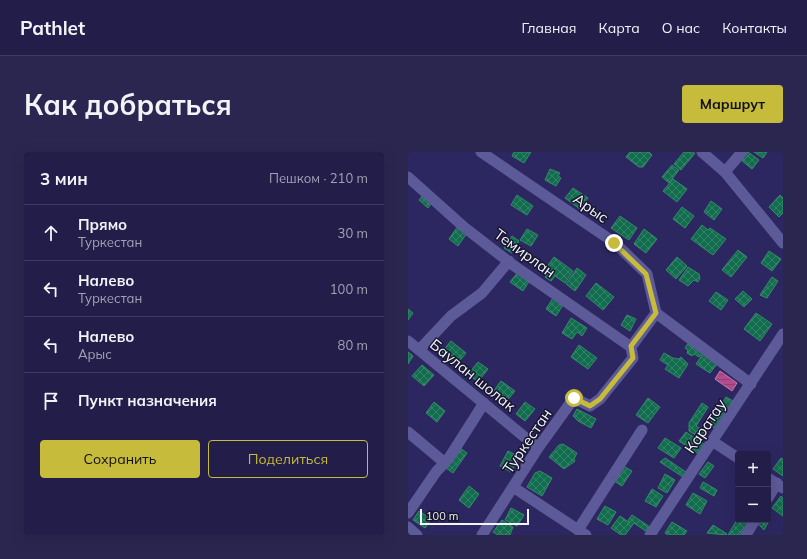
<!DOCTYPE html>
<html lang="ru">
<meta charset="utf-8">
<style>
body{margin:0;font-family:Mulish,sans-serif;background:#2a2650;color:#f1f3f6}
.controls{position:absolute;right:12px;bottom:12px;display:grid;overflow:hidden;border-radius:4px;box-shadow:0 4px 16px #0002}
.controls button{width:36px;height:36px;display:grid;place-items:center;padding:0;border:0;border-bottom:1px solid #3f3b61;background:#221d49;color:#f1f3f6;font:20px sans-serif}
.scale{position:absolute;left:12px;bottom:10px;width:109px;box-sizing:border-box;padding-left:4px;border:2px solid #f3f3fb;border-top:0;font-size:11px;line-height:14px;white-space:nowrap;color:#f3f3fb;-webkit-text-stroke:3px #17152f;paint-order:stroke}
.stop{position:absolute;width:12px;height:12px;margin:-9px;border:3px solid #c7bb3c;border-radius:50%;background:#fff}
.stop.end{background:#c7bb3c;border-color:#fff;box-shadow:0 1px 4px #0008}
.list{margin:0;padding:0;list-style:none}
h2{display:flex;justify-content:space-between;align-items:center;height:52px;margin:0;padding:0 16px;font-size:17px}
h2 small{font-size:13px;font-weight:400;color:#a2a2b4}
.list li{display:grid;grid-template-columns:26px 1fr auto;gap:12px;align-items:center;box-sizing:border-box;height:56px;padding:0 16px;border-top:1px solid #3f3b61}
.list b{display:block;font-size:15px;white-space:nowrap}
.list p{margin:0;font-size:13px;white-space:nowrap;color:#a2a2b4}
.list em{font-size:13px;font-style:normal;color:#a2a2b4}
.actions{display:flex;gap:8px;padding:12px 16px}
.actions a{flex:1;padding:9px 0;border:1px solid #c7bb3c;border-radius:4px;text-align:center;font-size:14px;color:#c7bb3c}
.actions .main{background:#c7bb3c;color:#111}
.icon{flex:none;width:22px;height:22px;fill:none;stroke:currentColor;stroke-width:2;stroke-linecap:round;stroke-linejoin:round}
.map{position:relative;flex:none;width:375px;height:383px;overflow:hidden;border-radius:4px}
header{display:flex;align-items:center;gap:24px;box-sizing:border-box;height:56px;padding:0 20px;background:#221d49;border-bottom:1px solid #3f3b61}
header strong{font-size:19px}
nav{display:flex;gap:22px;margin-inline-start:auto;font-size:14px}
.intro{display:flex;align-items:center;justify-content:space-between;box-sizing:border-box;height:96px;padding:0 24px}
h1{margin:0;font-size:28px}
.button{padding:10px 18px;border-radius:4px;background:#c7bb3c;color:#111;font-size:14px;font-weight:700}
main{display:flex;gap:24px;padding:0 24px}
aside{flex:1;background:#221d49;border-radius:4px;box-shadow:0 4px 16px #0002}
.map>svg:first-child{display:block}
</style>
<header>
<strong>Pathlet</strong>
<nav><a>Главная</a><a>Карта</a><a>О нас</a><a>Контакты</a></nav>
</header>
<div class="intro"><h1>Как добраться</h1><a class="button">Маршрут</a></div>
<main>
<aside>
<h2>3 мин<small>Пешком · 210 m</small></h2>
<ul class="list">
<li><svg class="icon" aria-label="ahead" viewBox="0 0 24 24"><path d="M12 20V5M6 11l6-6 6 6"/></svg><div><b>Прямо</b><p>Туркестан</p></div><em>30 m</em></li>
<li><svg class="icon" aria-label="left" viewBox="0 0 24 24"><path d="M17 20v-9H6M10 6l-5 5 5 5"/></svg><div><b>Налево</b><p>Туркестан</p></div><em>100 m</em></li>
<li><svg class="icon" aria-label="left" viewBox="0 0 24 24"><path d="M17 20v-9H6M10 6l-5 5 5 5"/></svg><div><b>Налево</b><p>Арыс</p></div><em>80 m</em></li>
<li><svg class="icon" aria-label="arrive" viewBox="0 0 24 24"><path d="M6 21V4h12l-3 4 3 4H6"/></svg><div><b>Пункт назначения</b></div></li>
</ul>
<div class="actions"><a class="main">Сохранить</a><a>Поделиться</a></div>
</aside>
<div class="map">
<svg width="375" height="383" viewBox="0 0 375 383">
<defs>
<pattern id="water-rules" width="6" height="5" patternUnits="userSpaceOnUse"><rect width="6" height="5" fill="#b4498d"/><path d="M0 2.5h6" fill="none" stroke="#84496f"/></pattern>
<pattern id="building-cross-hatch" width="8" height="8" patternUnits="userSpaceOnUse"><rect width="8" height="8" fill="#126d4e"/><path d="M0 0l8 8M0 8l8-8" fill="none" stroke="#358268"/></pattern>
</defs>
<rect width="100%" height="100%" fill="#2d2761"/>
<!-- water -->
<path fill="url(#water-rules)" stroke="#c77cae" d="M312,219L329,231L324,239L307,227Z"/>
<!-- building -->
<path fill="url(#building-cross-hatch)" stroke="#348b69" d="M106,0H123L116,11L104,4Z
M222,0H241L244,3L235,15H231L218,5Z
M276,0L287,1L273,18L266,12Z
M340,0L351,8L344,17L333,8Z
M346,0H359L355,6Z
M264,13L271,18L261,31L254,25Z
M142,17L152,21L150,24L153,26L148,34L137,28Z
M265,27L279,37L269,50L255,39Z
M165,36L180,46L172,57L157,46Z
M15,43L24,50L20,56L11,48Z
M109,43L125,54L119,63L103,53Z
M372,43L375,46V61L371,65L361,55Z
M303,49L314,57L306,68L296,60Z
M274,55L286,64L277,76L265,67Z
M212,64L229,76L221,88L203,76Z
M294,73L300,78L302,76L318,87L305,103L283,87Z
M50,74L59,81L50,94L41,87Z
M119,77L130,83L123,94L112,88Z
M236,77L249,87L238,101L226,92Z
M104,84L111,89L104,101L96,96Z
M330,98L339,105L323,125L314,118Z
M361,99L373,107L364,119L353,111Z
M146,105L165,119L157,131L147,124L143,129L137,125L142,118L138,116Z
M269,105L279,114L268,127L258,118Z
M280,115L291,122L292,126L290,130L286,128L280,134L271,128Z
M169,116L178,123L167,139L158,132Z
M110,120L122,128L115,139L102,130Z
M364,125L370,129L359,146L352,143Z
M188,131L206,145L195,158L178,144Z
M335,139L344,147L336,155L327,147Z
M308,140L320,148L313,158L301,149Z
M145,146L155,153L148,164L138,157Z
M0,157L5,161L0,168Z
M348,161L364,172L352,189L336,177Z
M219,163L228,167L222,179L213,173Z
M163,166L179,176L174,184L169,180L164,187L154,181Z
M43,189L58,201L49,212L34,200Z
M281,190L295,200L291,205L286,202L284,204L279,201L280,198L277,196Z
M171,193L189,206L180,217L163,205Z
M0,200L5,204L0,212Z
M256,201L265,206L271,207L273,205L280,212L271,226L257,217L260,213L252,208Z
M295,202L309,212L302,221L288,212Z
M70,210L80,217L70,230L60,222Z
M14,213L26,223L16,234L4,224Z
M93,229L107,239L98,250L85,240Z
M318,245L325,249L308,278L302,272Z
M240,246L252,255L240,271L228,263Z
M26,250L37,259L29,270L18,261Z
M117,250L127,257L117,269L108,262Z
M294,251L300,255L288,274L299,281L295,288L281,279V271Z
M169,257L188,267L183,276L170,269L165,264Z
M278,280L297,293L291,302L271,289Z
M257,286L273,296L266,306L250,296Z
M155,292L169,301L166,307L167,309L156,317L141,305L151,293Z
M52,296L59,301L45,321L38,316Z
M100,299L112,305L103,320L92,314Z
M257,306L278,320L275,325L252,310Z
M373,306L375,307V324L365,317Z
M300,310L306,314L297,326L291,322Z
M215,314L224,319L214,334L206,329Z
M132,319L144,326L134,344L119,335L127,321Z
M257,322L267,328L259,341L250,336Z
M295,330L309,338L306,344L292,336Z
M61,334L71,342L61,356L51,348Z
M244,337L255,344L248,355L237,349Z
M285,341L299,349L292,362L278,353Z
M373,344L375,346V364L364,356Z
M197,354L208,360L200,373L189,367Z
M103,356L116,363L109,374L97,368Z
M11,359L23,367L17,376L5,368Z
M224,363L242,375L239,380L226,371L217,383H213L203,376L212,364L222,371L220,368Z
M360,363L363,365L356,378L350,372L352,368H360Z
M330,366V368H338L342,370L335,383H320Z
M94,368L105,375L102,383H90L85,380Z
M264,370L279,379L276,383H260L257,381Z
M305,373L319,382L318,383L299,381Z"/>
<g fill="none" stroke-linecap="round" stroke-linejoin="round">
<!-- minor -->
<path stroke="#5d5a99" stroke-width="11" d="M73,0L207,91L239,122L248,161L343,232
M294,0L317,20L375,91
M317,20L334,0
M0,25L56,75L105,113L223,195
M0,189L130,296
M11,198L43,164L74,141L101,109
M0,280L37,311
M304,289L330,306
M360,326L375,336
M105,335L178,383
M360,346L369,331
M0,361L28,320L41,306L76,251
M0,375L9,383
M170,378L234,278
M74,383L130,296L166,246L182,254L192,247L225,206L223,195L248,161
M242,383L375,182
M338,383L347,368"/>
</g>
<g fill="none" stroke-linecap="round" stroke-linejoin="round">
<!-- route -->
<path stroke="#c7bb3c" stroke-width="5" d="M166,246L182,254L192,247L225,206L223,194L248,161L238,122L206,91"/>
</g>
<g text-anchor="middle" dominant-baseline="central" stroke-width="3" stroke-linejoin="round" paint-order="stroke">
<!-- street labels -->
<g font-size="15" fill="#f3f3fb" stroke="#17152f">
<text transform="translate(183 56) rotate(35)">Арыс</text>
<text transform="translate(117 101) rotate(36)">Темирлан</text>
<text transform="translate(65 223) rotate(39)">Баулан шолак</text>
<text transform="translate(297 274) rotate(-56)">Каратау</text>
<text transform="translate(119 289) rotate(-56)">Туркестан</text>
</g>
</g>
</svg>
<div class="controls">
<button>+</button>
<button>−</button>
</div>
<div class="scale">100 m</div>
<div class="stop" style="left:166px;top:246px"></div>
<div class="stop end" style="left:206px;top:91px"></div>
</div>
</main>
